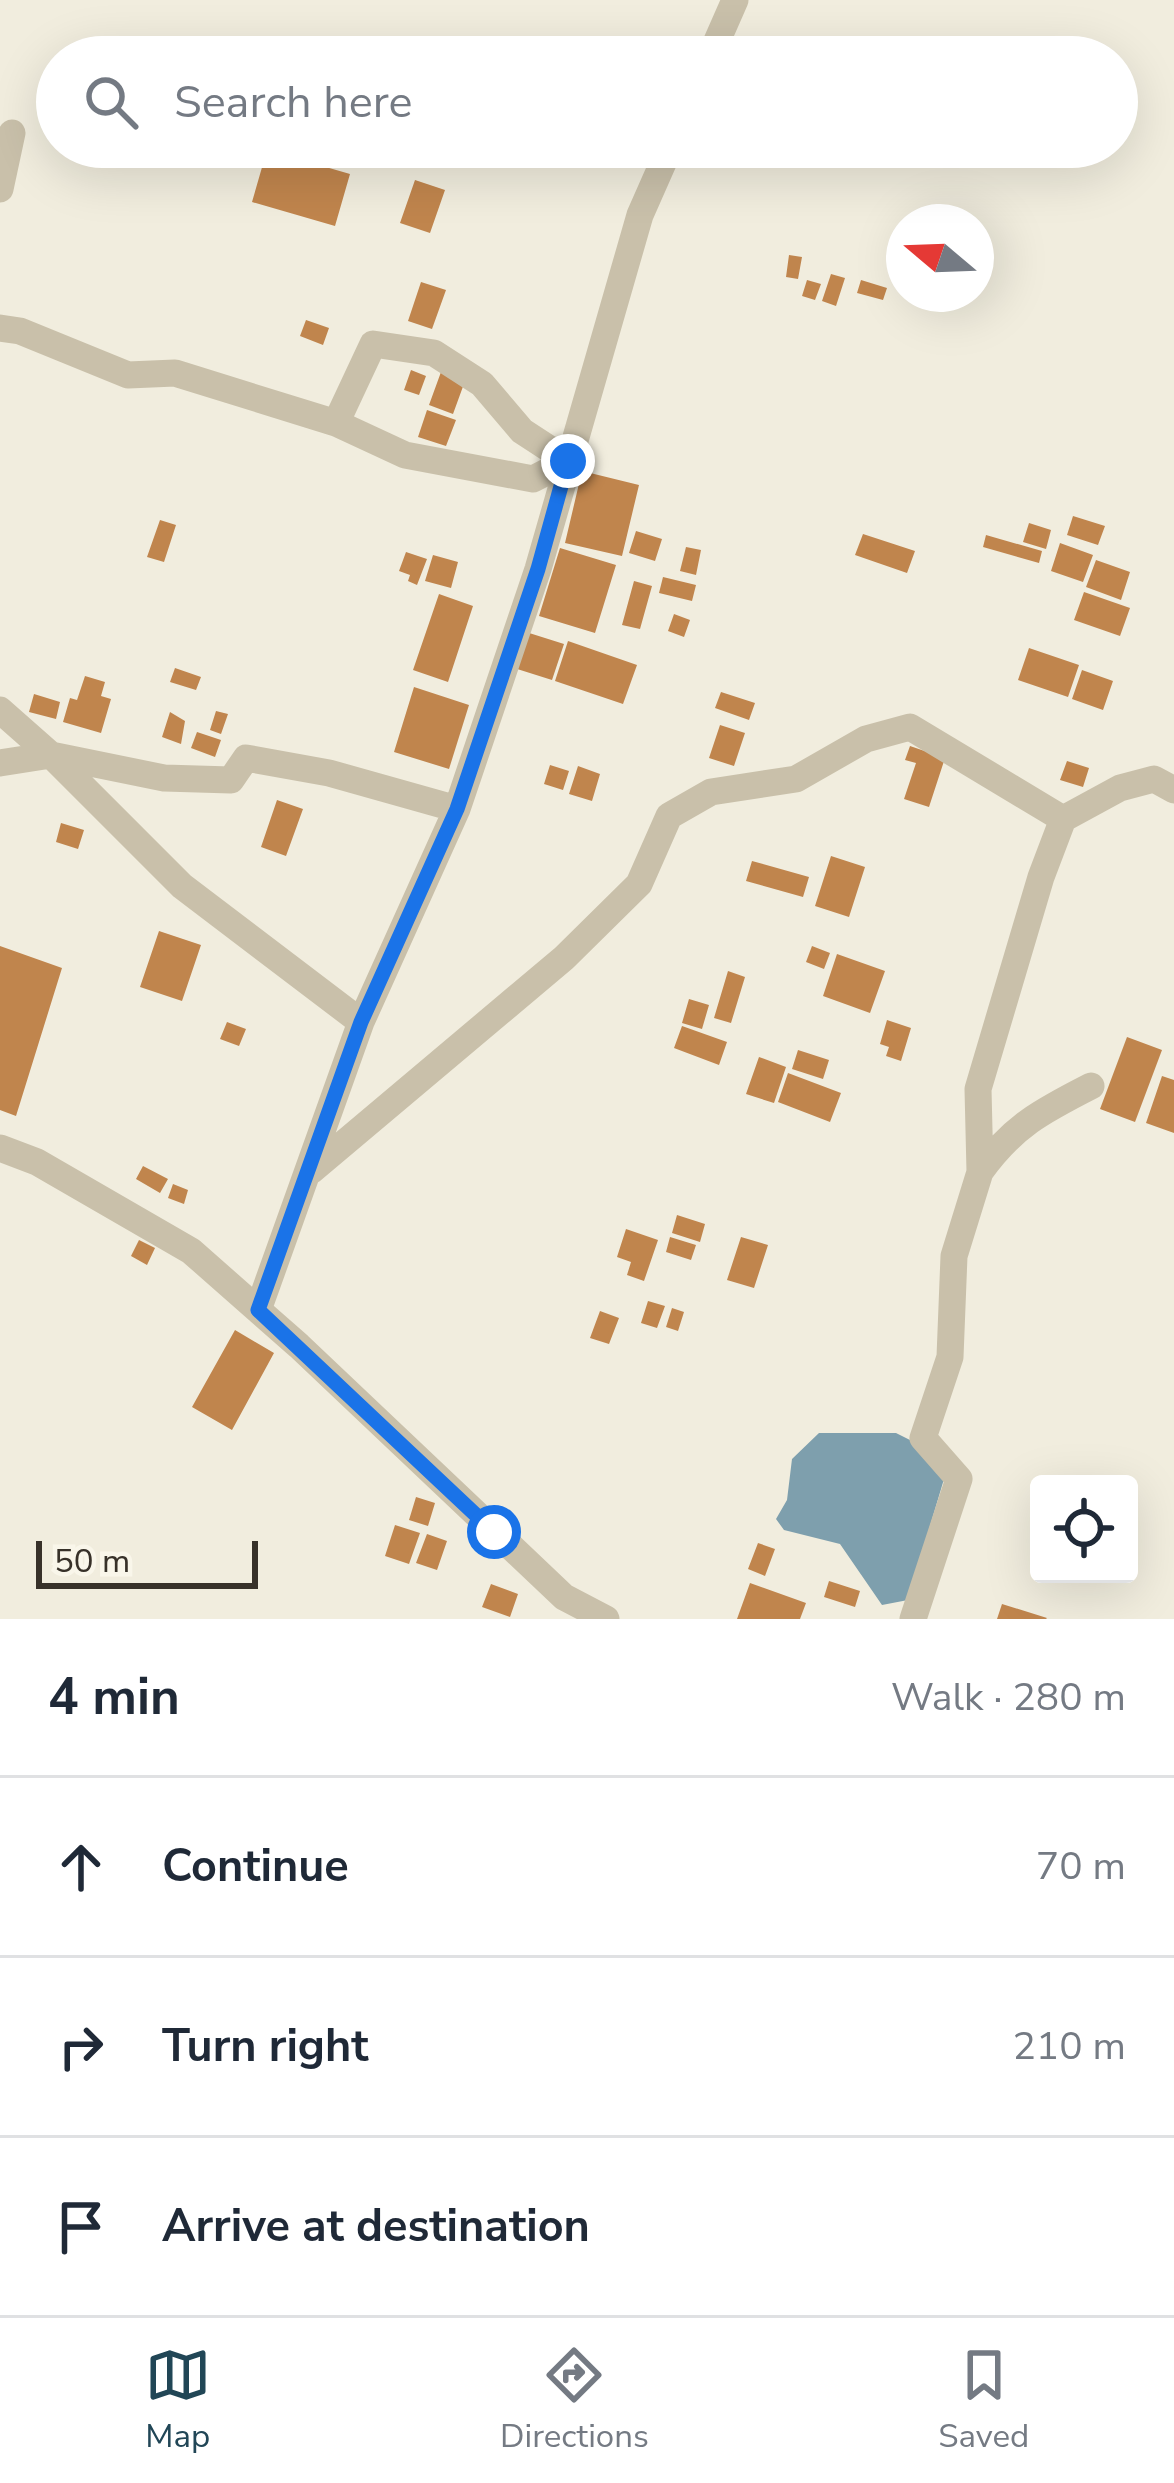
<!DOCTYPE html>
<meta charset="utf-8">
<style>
body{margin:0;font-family:"Nunito Sans",sans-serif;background:#f6f6f7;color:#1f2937}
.controls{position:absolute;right:36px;bottom:36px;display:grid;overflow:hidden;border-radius:12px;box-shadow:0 12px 48px #0002}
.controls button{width:108px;height:108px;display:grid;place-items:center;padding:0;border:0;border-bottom:3px solid #e0e1e3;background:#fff;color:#1f2937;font:60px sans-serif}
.compass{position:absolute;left:886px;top:204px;width:108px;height:108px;border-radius:50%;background:#fff;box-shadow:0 12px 48px #0002;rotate:289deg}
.scale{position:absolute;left:36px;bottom:30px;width:222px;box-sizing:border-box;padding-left:12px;border:6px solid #373129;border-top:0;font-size:33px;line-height:42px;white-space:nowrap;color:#373129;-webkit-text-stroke:9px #f9f6ea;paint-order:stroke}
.stop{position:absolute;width:36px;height:36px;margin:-27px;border:9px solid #1a73e8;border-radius:50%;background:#fff}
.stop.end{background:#1a73e8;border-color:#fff;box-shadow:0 3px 12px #0008}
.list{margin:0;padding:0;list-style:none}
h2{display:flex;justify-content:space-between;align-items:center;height:156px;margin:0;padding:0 48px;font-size:51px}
h2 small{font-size:39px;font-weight:400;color:#747a83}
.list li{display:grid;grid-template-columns:78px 1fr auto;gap:36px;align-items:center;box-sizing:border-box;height:180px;padding:0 48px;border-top:3px solid #e0e1e3}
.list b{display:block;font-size:45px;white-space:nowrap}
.list em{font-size:39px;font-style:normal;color:#747a83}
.icon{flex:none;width:66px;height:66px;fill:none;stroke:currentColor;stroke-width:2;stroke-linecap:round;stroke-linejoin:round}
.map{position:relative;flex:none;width:1174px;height:1619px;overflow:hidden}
.search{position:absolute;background:#fff;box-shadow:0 12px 48px #0002;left:36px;right:36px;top:36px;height:132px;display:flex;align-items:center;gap:30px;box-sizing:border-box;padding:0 42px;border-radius:66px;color:#747a83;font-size:45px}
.sheet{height:696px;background:#fff}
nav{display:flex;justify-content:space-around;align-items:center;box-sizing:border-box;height:168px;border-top:3px solid #e0e1e3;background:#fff;font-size:33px;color:#747a83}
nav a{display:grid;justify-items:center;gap:6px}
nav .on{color:#214656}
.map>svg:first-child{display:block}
</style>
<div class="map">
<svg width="1174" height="1619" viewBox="0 0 1174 1619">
<rect width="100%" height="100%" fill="#f1edde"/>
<!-- water -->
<path fill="#7e9fad" d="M819,1433H896L924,1447L944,1479L908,1600L882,1605L840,1544L784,1530L776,1519L787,1500L792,1459Z"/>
<!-- building -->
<path fill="#c0854d" d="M827,45L855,52L853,57H824Z
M267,150L350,174L335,226L252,202Z
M415,180L445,190L430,233L400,223Z
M789,255L802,257L798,279L786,277Z
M831,274L845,278L836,306L822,301Z
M807,280L821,284L815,300L802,296Z
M861,280L887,288L883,300L857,293Z
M421,282L446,290L432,329L408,321Z
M306,320L329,328L323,345L300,336Z
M411,370L426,376L419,395L404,390Z
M441,372L465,381L453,414L429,405Z
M427,410L456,420L446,446L418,437Z
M582,471L639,485L622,556L565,543Z
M1073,516L1105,526L1098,545L1067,535Z
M160,520L176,525L164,562L147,557Z
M1029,523L1051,530L1046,549L1023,542Z
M636,531L662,539L655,561L629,553Z
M863,534L915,551L907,573L855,555Z
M986,535L1042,551L1039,563L983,547Z
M1060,543L1093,555L1083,582L1051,571Z
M686,547L701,550L696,575L680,571Z
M560,548L616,565L595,633L539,616Z
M406,552L427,559L417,585L408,581L410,575L399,571Z
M433,555L458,562L451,588L425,581Z
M1096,560L1130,572L1121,600L1086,587Z
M663,577L696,585L692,601L659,593Z
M634,581L652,586L640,629L622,625Z
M1084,592L1130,608L1120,636L1074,620Z
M439,594L473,606L448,682L413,670Z
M674,614L690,620L684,637L668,631Z
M526,632L564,644L552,680L514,668Z
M568,641L637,665L623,704L555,681Z
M1029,648L1079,665L1068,697L1018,680Z
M175,668L201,677L196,690L170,682Z
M1082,670L1113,681L1103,710L1072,699Z
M85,676L105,682L101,696L111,699L101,733L63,722L70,698L77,700Z
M414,687L469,705L449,769L394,752Z
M721,692L755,703L749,720L715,708Z
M34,694L60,702L56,719L29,712Z
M216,711L228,714L221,734L210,730Z
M170,712L185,721L181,744L162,737Z
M720,725L745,733L734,766L709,758Z
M197,732L221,740L215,757L191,748Z
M910,746L945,758L929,807L904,799L916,763L905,760Z
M1067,761L1089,768L1083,787L1060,780Z
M550,765L569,771L563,790L544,784Z
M578,766L600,774L592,801L569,794Z
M277,800L303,809L286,856L261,847Z
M61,823L84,830L78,849L56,842Z
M831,856L865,867L849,917L815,906Z
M752,861L809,877L803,897L746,881Z
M159,931L201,945L182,1001L140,987Z
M0,946L62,968L16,1116L0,1110Z
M812,946L830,953L824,969L806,962Z
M837,954L885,971L870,1013L823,996Z
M728,971L745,977L731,1023L714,1018Z
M689,999L709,1005L702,1029L682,1023Z
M887,1020L911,1028L901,1061L886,1056L889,1047L880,1044Z
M227,1022L246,1029L239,1046L220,1039Z
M682,1026L727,1042L719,1065L674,1048Z
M1127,1037L1162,1050L1135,1122L1100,1109Z
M798,1050L829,1060L823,1079L792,1069Z
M759,1057L786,1067L774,1103L746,1094Z
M788,1073L841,1093L830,1122L778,1102Z
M1162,1076L1174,1080V1133L1146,1123Z
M143,1166L168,1179L160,1193L136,1179Z
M173,1184L188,1190L184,1204L168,1198Z
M677,1215L705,1224L700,1242L672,1233Z
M626,1229L658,1240L644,1281L627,1275L631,1262L617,1257Z
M670,1237L696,1245L691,1260L666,1252Z
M741,1237L768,1245L754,1288L727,1280Z
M139,1240L155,1248L147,1265L131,1256Z
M648,1301L665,1306L657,1328L641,1323Z
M672,1308L684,1312L678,1331L666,1327Z
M600,1311L619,1318L609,1344L590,1338Z
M235,1330L274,1353L232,1430L192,1407Z
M416,1497L435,1503L428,1526L409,1520Z
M395,1525L420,1533L409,1564L385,1556Z
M427,1534L447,1541L437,1570L416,1563Z
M758,1543L775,1549L765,1576L748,1569Z
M829,1581L860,1591L855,1607L824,1597Z
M750,1583L806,1603L800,1619H737Z
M491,1584L518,1594L510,1617L482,1607Z
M1002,1604L1047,1618L1046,1619H997Z"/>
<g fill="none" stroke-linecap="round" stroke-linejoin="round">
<!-- street -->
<path stroke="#c9c0aa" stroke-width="27" d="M710,57L735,0
M0,189L12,133
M0,328L20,331L128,375L175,373L336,423L405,455L533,479L568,461L522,431L482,384L434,353L373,344L336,423
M0,710L51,755L182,886L361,1022
M0,763L51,755L164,778L231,780L246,758L329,773L457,809
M0,1148L37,1162L191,1251L299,1346L564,1597L606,1619
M311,1171L564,958L639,884L669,816L711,792L796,779L866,739L910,727L1063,819
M980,1172C1013,1126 1042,1111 1091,1086
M258,1310L361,1022L457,809L538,569L640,215L670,147
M913,1619L959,1479L923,1438L950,1357L954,1256L980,1172L978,1089L1041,877L1063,819L1120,788L1154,779L1174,790"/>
</g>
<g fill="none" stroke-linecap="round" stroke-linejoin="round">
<!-- route -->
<path stroke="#1a73e8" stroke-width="15" d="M494,1532L258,1310L361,1022L457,809L538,569L568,461"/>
</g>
</svg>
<div class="controls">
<button><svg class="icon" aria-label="locate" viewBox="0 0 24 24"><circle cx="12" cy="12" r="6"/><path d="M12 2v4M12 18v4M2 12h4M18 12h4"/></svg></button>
</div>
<svg class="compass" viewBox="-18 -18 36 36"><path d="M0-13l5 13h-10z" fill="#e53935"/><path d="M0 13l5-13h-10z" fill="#747a83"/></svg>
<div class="scale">50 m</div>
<div class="stop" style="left:494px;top:1532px"></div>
<div class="stop end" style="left:568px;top:461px"></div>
<div class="search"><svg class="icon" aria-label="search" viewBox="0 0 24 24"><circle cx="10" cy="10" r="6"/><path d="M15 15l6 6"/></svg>Search here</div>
</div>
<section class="sheet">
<h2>4 min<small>Walk · 280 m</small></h2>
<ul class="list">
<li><svg class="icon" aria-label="ahead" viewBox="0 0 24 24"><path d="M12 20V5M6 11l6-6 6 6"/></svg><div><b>Continue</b></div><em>70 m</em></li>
<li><svg class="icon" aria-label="right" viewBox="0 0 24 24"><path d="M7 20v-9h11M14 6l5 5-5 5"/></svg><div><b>Turn right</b></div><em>210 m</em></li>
<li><svg class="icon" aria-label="arrive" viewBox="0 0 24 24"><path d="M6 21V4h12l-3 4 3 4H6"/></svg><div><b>Arrive at destination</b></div></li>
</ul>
</section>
<nav>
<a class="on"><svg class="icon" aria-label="map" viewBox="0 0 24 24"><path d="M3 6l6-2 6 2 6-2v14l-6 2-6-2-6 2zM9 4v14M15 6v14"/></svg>Map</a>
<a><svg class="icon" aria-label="directions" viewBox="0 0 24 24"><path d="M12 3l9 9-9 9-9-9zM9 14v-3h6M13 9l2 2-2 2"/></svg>Directions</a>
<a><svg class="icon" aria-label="saved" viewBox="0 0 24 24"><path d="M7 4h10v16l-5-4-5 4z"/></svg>Saved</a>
</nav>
